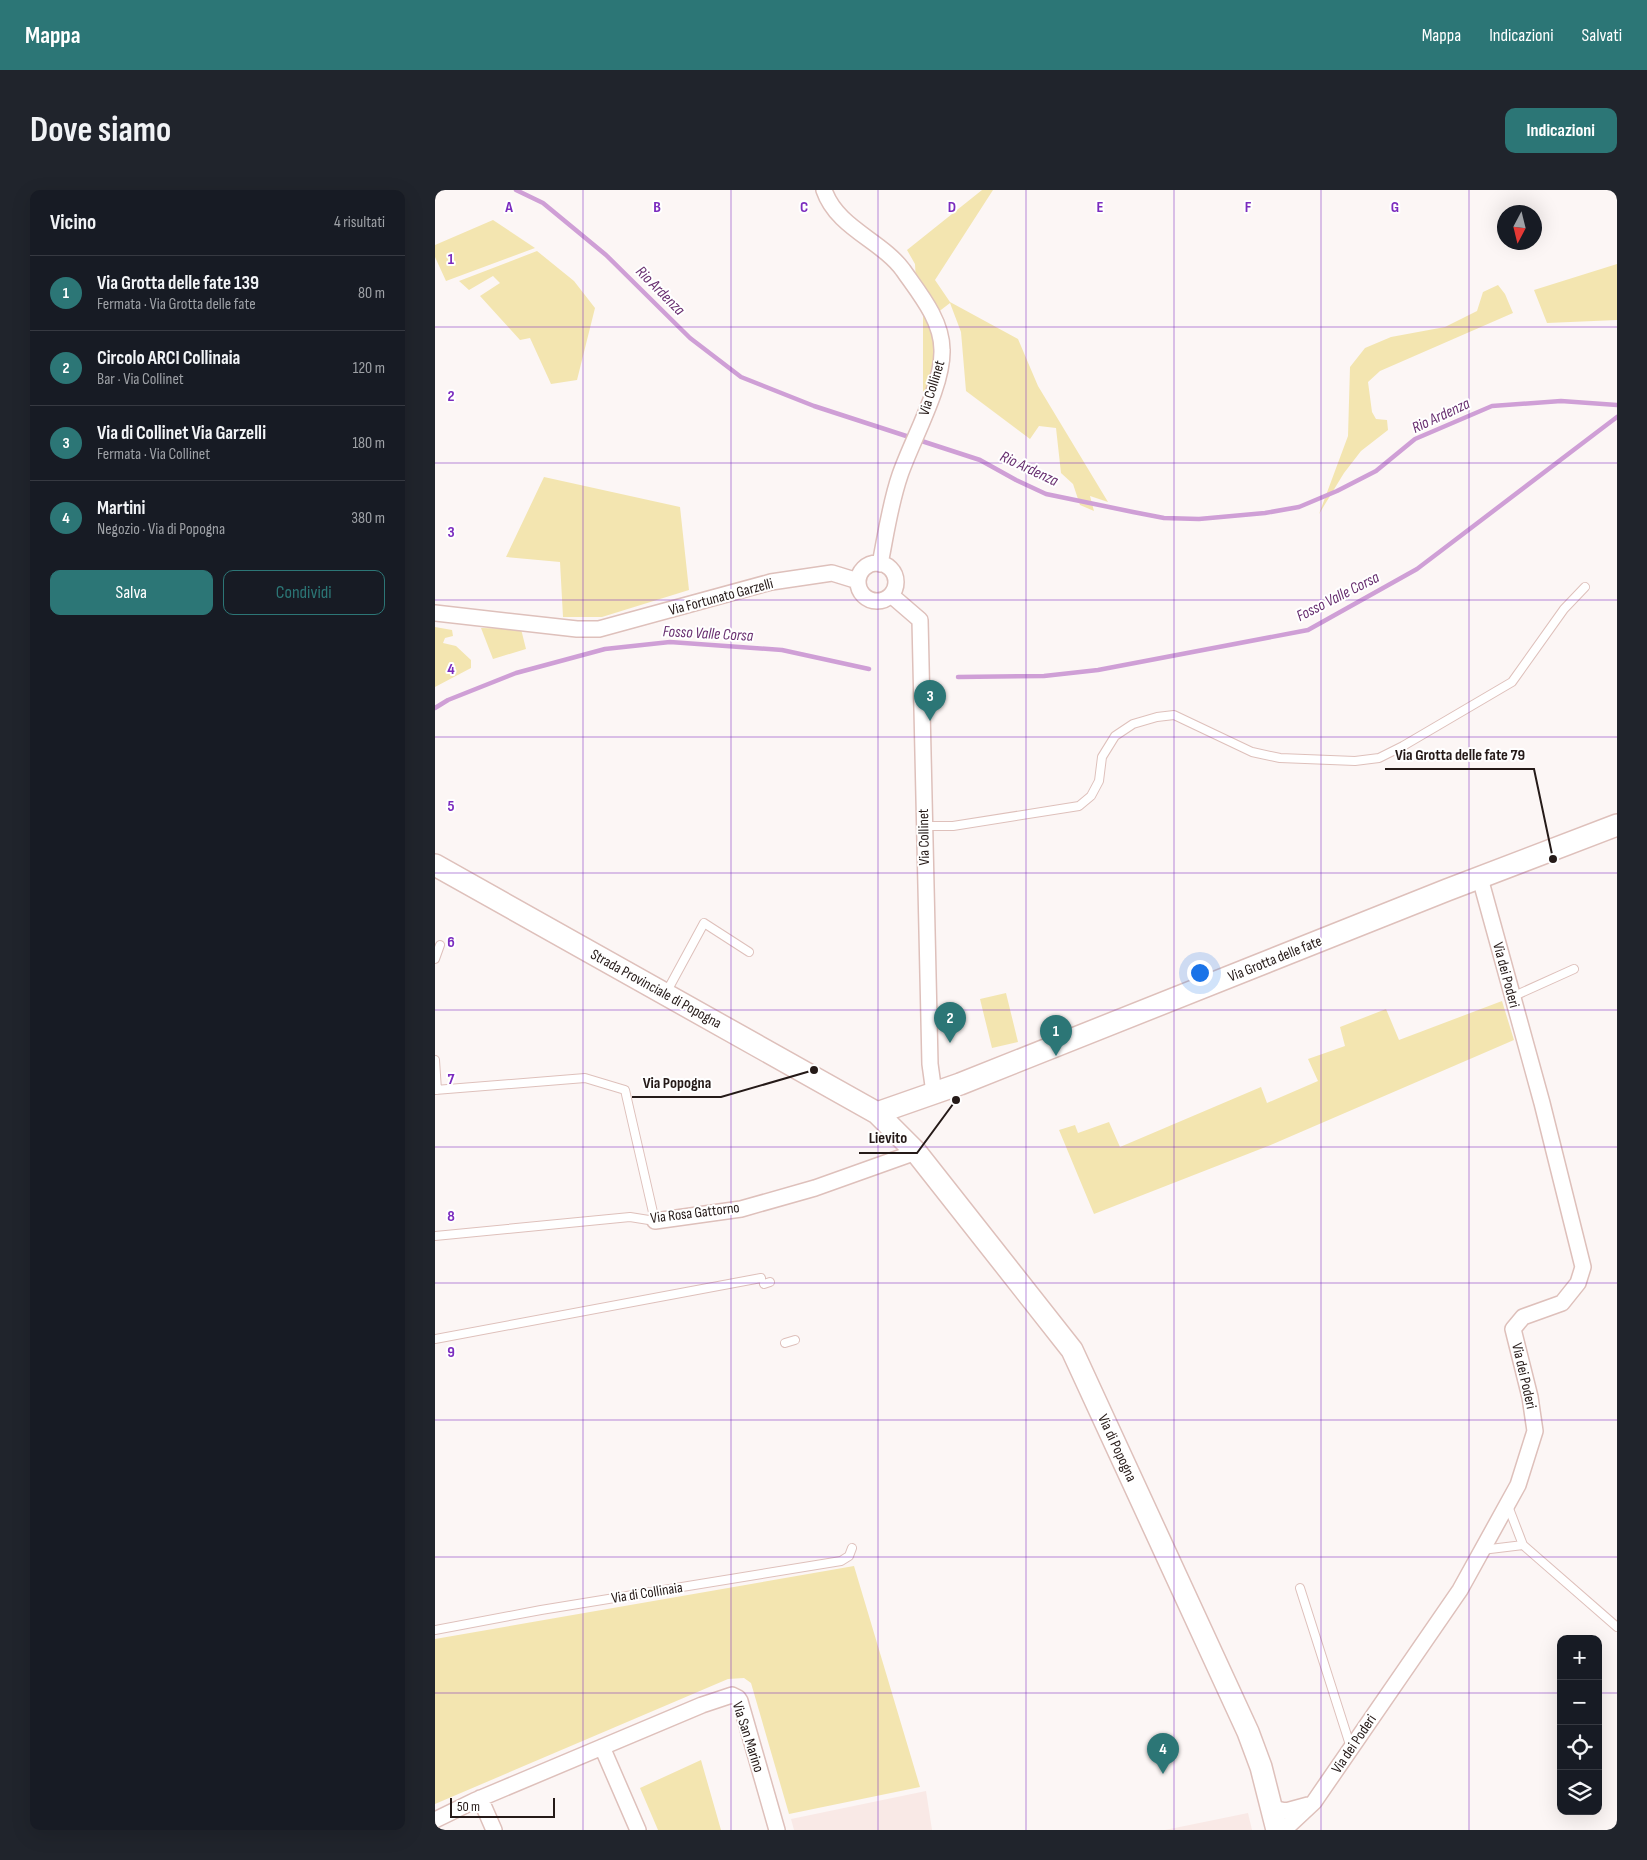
<!DOCTYPE html>
<html lang="it">
<meta charset="utf-8">
<style>
body{margin:0;font-family:"Sofia Sans Condensed",sans-serif;background:#20242c;color:#f1f3f6}
.controls{position:absolute;right:15px;bottom:15px;display:grid;overflow:hidden;border-radius:10px;box-shadow:0 5px 20px #0002}
.controls button{width:45px;height:45px;display:grid;place-items:center;padding:0;border:0;border-bottom:1px solid #363941;background:#171b24;color:#f1f3f6;font:25px sans-serif}
.compass{position:absolute;left:1062px;top:15px;width:45px;height:45px;border-radius:50%;background:#171b24;box-shadow:0 5px 20px #0002;rotate:187deg}
.scale{position:absolute;left:15px;bottom:12px;width:105px;box-sizing:border-box;padding-left:5px;border:2px solid #251a18;border-top:0;font-size:14px;line-height:18px;white-space:nowrap;color:#251a18;-webkit-text-stroke:4px #fff;paint-order:stroke}
.you{position:absolute;left:764px;top:782px;width:18px;height:18px;margin:-12px;border:4px solid #fff;border-radius:50%;background:#1a73e8;box-shadow:0 0 0 8px #1a73e833}
.badge{display:grid;place-items:center;width:32px;height:32px;border-radius:50%;background:#2c7676;color:#fff;font-size:16px;font-weight:700}
.pin{position:absolute;translate:-50% -41px;filter:drop-shadow(0 1px 2px #0008)}
.pin::after{content:'';position:absolute;top:26px;width:18px;height:15px;background:inherit;clip-path:polygon(0 0,100% 0,50% 100%)}
.list{margin:0;padding:0;list-style:none}
h2{display:flex;justify-content:space-between;align-items:center;height:65px;margin:0;padding:0 20px;font-size:21px}
h2 small{font-size:16px;font-weight:400;color:#9ea1a6}
.list li{display:grid;grid-template-columns:32px 1fr auto;gap:15px;align-items:center;box-sizing:border-box;height:75px;padding:0 20px;border-top:1px solid #363941}
.list b{display:block;font-size:19px;white-space:nowrap}
.list p{margin:0;font-size:16px;white-space:nowrap;color:#9ea1a6}
.list em{font-size:16px;font-style:normal;color:#9ea1a6}
.actions{display:flex;gap:10px;padding:15px 20px}
.actions a{flex:1;padding:11px 0;border:1px solid #2c7676;border-radius:10px;text-align:center;font-size:18px;color:#2c7676}
.actions .main{background:#2c7676;color:#fff}
.icon{flex:none;width:28px;height:28px;fill:none;stroke:currentColor;stroke-width:2;stroke-linecap:round;stroke-linejoin:round}
.map{position:relative;flex:none;width:1182px;height:1640px;overflow:hidden;border-radius:10px}
header{display:flex;align-items:center;gap:30px;box-sizing:border-box;height:70px;padding:0 25px;background:#2c7676;color:#fff}
header strong{font-size:24px}
nav{display:flex;gap:28px;margin-inline-start:auto;font-size:18px}
.intro{display:flex;align-items:center;justify-content:space-between;box-sizing:border-box;height:120px;padding:0 30px}
h1{margin:0;font-size:35px}
.button{padding:12px 22px;border-radius:10px;background:#2c7676;color:#fff;font-size:18px;font-weight:700}
main{display:flex;gap:30px;padding:0 30px}
aside{flex:1;background:#171b24;border-radius:10px;box-shadow:0 5px 20px #0002}
.map>svg:first-child{display:block}
</style>
<header>
<strong>Mappa</strong>
<nav><a>Mappa</a><a>Indicazioni</a><a>Salvati</a></nav>
</header>
<div class="intro"><h1>Dove siamo</h1><a class="button">Indicazioni</a></div>
<main>
<aside>
<h2>Vicino<small>4 risultati</small></h2>
<ul class="list">
<li><span class="badge">1</span><div><b>Via Grotta delle fate 139</b><p>Fermata · Via Grotta delle fate</p></div><em>80 m</em></li>
<li><span class="badge">2</span><div><b>Circolo ARCI Collinaia</b><p>Bar · Via Collinet</p></div><em>120 m</em></li>
<li><span class="badge">3</span><div><b>Via di Collinet Via Garzelli</b><p>Fermata · Via Collinet</p></div><em>180 m</em></li>
<li><span class="badge">4</span><div><b>Martini</b><p>Negozio · Via di Popogna</p></div><em>380 m</em></li>
</ul>
<div class="actions"><a class="main">Salva</a><a>Condividi</a></div>
</aside>
<div class="map">
<svg width="1182" height="1640" viewBox="0 0 1182 1640">
<rect width="100%" height="100%" fill="#fcf6f5"/>
<!-- built -->
<path fill="#f9e9e6" d="M491,1601L497,1640H359L356,1629Z
M813,1623L817,1640H730Z"/>
<!-- green -->
<path fill="#f3e5b0" d="M547,0H558L500,90L515,112L583,149L603,196L673,312L655,306L659,321L645,315L638,294L626,283L621,238L604,236L595,249L531,201L526,142L515,113L502,123L512,145L511,193L488,219V114L481,92L480,74L472,60Z
M58,30L100,58L11,91L0,67V55Z
M102,61L139,91L160,118L142,190L116,194L95,148L85,150L45,106L65,93L58,86L34,100L24,91Z
M1182,74V130L1112,133L1099,100Z
M1063,95L1070,104L1078,123L945,181L933,192L937,222L941,229L952,230L953,240L926,261L909,283L884,324L913,246L915,177L930,158L956,147L1010,137L1042,121L1048,102Z
M109,287L245,317L254,400L167,427H128L125,372L71,367Z
M0,437L17,440L18,446L10,448L8,453L21,456L36,470V478L0,497Z
M46,438L86,439L91,459L58,469Z
M571,803L583,852L557,858L545,809Z
M1067,811L1079,850L838,954L659,1024L624,940L640,935L643,943L674,932L685,957L826,897L832,913L883,891L873,869L910,856L905,837L951,819L964,850Z
M419,1376L485,1597L354,1624L316,1493L309,1488L293,1489L0,1614V1449Z
M266,1570L286,1640H223L205,1598Z"/>
<g fill="none" stroke-linecap="round" stroke-linejoin="round">
<!-- stream -->
<path stroke="#cf9fd6" stroke-width="4.5" d="M81,0L108,13L171,65L255,148L306,187L379,216L545,270L581,290L611,304L698,322L729,328L764,329L830,323L864,317L902,301L941,281L980,249L1057,216L1126,211L1182,215
M523,487L609,486L663,480L873,440L982,379L1182,227
M0,518L13,510L81,483L170,459L235,452L347,460L434,479"/>
<defs>
<path id="lane" d="M489,636H518L644,616L656,606L664,591L667,567L680,546L698,534L722,527L739,525L817,562L845,568L920,571L944,568L968,556L1077,492L1129,419L1150,397
M0,769L5,755
M231,803L269,733L314,762
M1077,807L1139,779
M0,870L2,900
M0,900L150,888L190,900L220,1031L195,1027L0,1046
M329,1094L335,1092
M0,1149L326,1088
M350,1153L360,1150
M1088,1355L1182,1437
M1047,1360L1088,1355L1073,1316
M865,1398L916,1558
M0,1440L106,1420L406,1371L414,1366L417,1358"/>
<path id="street" d="M389,0C402,38 446,50 468,80C484,103 507,130 507,160C508,196 477,250 465,285C455,314 451,344 445,374
M423 392a19 19 0 1 1 38 0a19 19 0 1 1-38 0Z
M456,405L485,430L495,874L499,903
M0,423L142,439H164L336,392L397,383L423,391
M220,1031L306,1019L380,998L481,962
M167,1557L203,1640
M45,1608L59,1640
M837,1618L851,1621L873,1615
M0,1630L39,1611L267,1515L297,1505L303,1508L305,1511L342,1640
M849,1640L879,1612L1025,1400L1083,1295L1100,1241L1095,1207L1078,1139L1088,1127L1127,1113L1143,1093L1148,1077L1107,913L1045,688"/>
<path id="secondary" d="M0,675L442,923L481,962L637,1160L813,1542L826,1577L842,1640
M442,923L525,894L1012,700L1182,635"/>
</defs>
<!-- lane casing -->
<use href="#lane" stroke="#dec0bb" stroke-width="10"/>
<!-- street casing -->
<use href="#street" stroke="#dec0bb" stroke-width="18"/>
<!-- secondary casing -->
<use href="#secondary" stroke="#dec0bb" stroke-width="24"/>
<!-- lane -->
<use href="#lane" stroke="#fff" stroke-width="8"/>
<!-- street -->
<use href="#street" stroke="#fff" stroke-width="15"/>
<!-- secondary -->
<use href="#secondary" stroke="#fff" stroke-width="21"/>
</g>
<!-- grid -->
<path fill="none" stroke="#7b2cbf" stroke-width="1" stroke-opacity="0.55" d="M148,0V1640M296,0V1640M443,0V1640M591,0V1640M739,0V1640M886,0V1640M1034,0V1640M0,137H1182M0,273H1182M0,410H1182M0,547H1182M0,683H1182M0,820H1182M0,957H1182M0,1093H1182M0,1230H1182M0,1367H1182M0,1503H1126M1163,1503H1182"/>
<g text-anchor="middle" dominant-baseline="central" stroke-width="4" stroke-linejoin="round" paint-order="stroke">
<!-- street labels -->
<g font-size="15" fill="#251a18" stroke="#fff">
<text transform="translate(497 198) rotate(-73)">Via Collinet</text>
<text transform="translate(286 407) rotate(-15)">Via Fortunato Garzelli</text>
<text transform="translate(489 647) rotate(-91)">Via Collinet</text>
<text transform="translate(840 769) rotate(-22)">Via Grotta delle fate</text>
<text transform="translate(1071 785) rotate(75)">Via dei Poderi</text>
<text transform="translate(221 799) rotate(29)">Strada Provinciale di Popogna</text>
<text transform="translate(260 1023) rotate(-7)">Via Rosa Gattorno</text>
<text transform="translate(1089 1186) rotate(77)">Via dei Poderi</text>
<text transform="translate(682 1258) rotate(65)">Via di Popogna</text>
<text transform="translate(212 1403) rotate(-9)">Via di Collinaia</text>
<text transform="translate(313 1547) rotate(72)">Via San Marino</text>
<text transform="translate(919 1554) rotate(-56)">Via dei Poderi</text>
</g>
<!-- water labels -->
<g font-size="16" font-style="italic" fill="#682f70" stroke="#fff">
<text transform="translate(225 101) rotate(45)">Rio Ardenza</text>
<text transform="translate(1006 226) rotate(-25)">Rio Ardenza</text>
<text transform="translate(594 279) rotate(25)">Rio Ardenza</text>
<text transform="translate(903 407) rotate(-27)">Fosso Valle Corsa</text>
<text transform="translate(273 444) rotate(3)">Fosso Valle Corsa</text>
</g>
</g>
<g font-size="16" text-anchor="middle" font-weight="bold" fill="#7b2cbf" stroke="#fff" stroke-width="4" stroke-linejoin="round" paint-order="stroke">
<text x="74" y="22">A</text>
<text x="222" y="22">B</text>
<text x="369" y="22">C</text>
<text x="517" y="22">D</text>
<text x="665" y="22">E</text>
<text x="813" y="22">F</text>
<text x="960" y="22">G</text>
<text x="16" y="74">1</text>
<text x="16" y="211">2</text>
<text x="16" y="347">3</text>
<text x="16" y="484">4</text>
<text x="16" y="621">5</text>
<text x="16" y="757">6</text>
<text x="16" y="894">7</text>
<text x="16" y="1031">8</text>
<text x="16" y="1167">9</text>
</g>
<!-- callouts -->
<path fill="none" stroke="#251a18" stroke-width="2" d="M1118 669L1099 579H950M379 880L286 907H197M521 910L482 963H424"/>
<g fill="#251a18" stroke="#fff" stroke-width="2">
<circle cx="1118" cy="669" r="5"/>
<circle cx="379" cy="880" r="5"/>
<circle cx="521" cy="910" r="5"/>
</g>
<g font-size="16" text-anchor="middle" font-weight="bold" fill="#251a18" stroke="#fff" stroke-width="4" stroke-linejoin="round" paint-order="stroke">
<text x="1025" y="570">Via Grotta delle fate 79</text>
<text x="242" y="898">Via Popogna</text>
<text x="453" y="953">Lievito</text>
</g>
</svg>
<div class="controls">
<button>+</button>
<button>−</button>
<button><svg class="icon" aria-label="locate" viewBox="0 0 24 24"><circle cx="12" cy="12" r="6"/><path d="M12 2v4M12 18v4M2 12h4M18 12h4"/></svg></button>
<button><svg class="icon" aria-label="layers" viewBox="0 0 24 24"><path d="M12 4l9 5-9 5-9-5zM3 14l9 5 9-5"/></svg></button>
</div>
<svg class="compass" viewBox="-18 -18 36 36"><path d="M0-13l5 13h-10z" fill="#e53935"/><path d="M0 13l5-13h-10z" fill="#9ea1a6"/></svg>
<div class="scale">50 m</div>
<div class="you"></div>
<div class="pin badge" style="left:621px;top:866px">1</div>
<div class="pin badge" style="left:515px;top:853px">2</div>
<div class="pin badge" style="left:495px;top:531px">3</div>
<div class="pin badge" style="left:728px;top:1584px">4</div>
</div>
</main>
